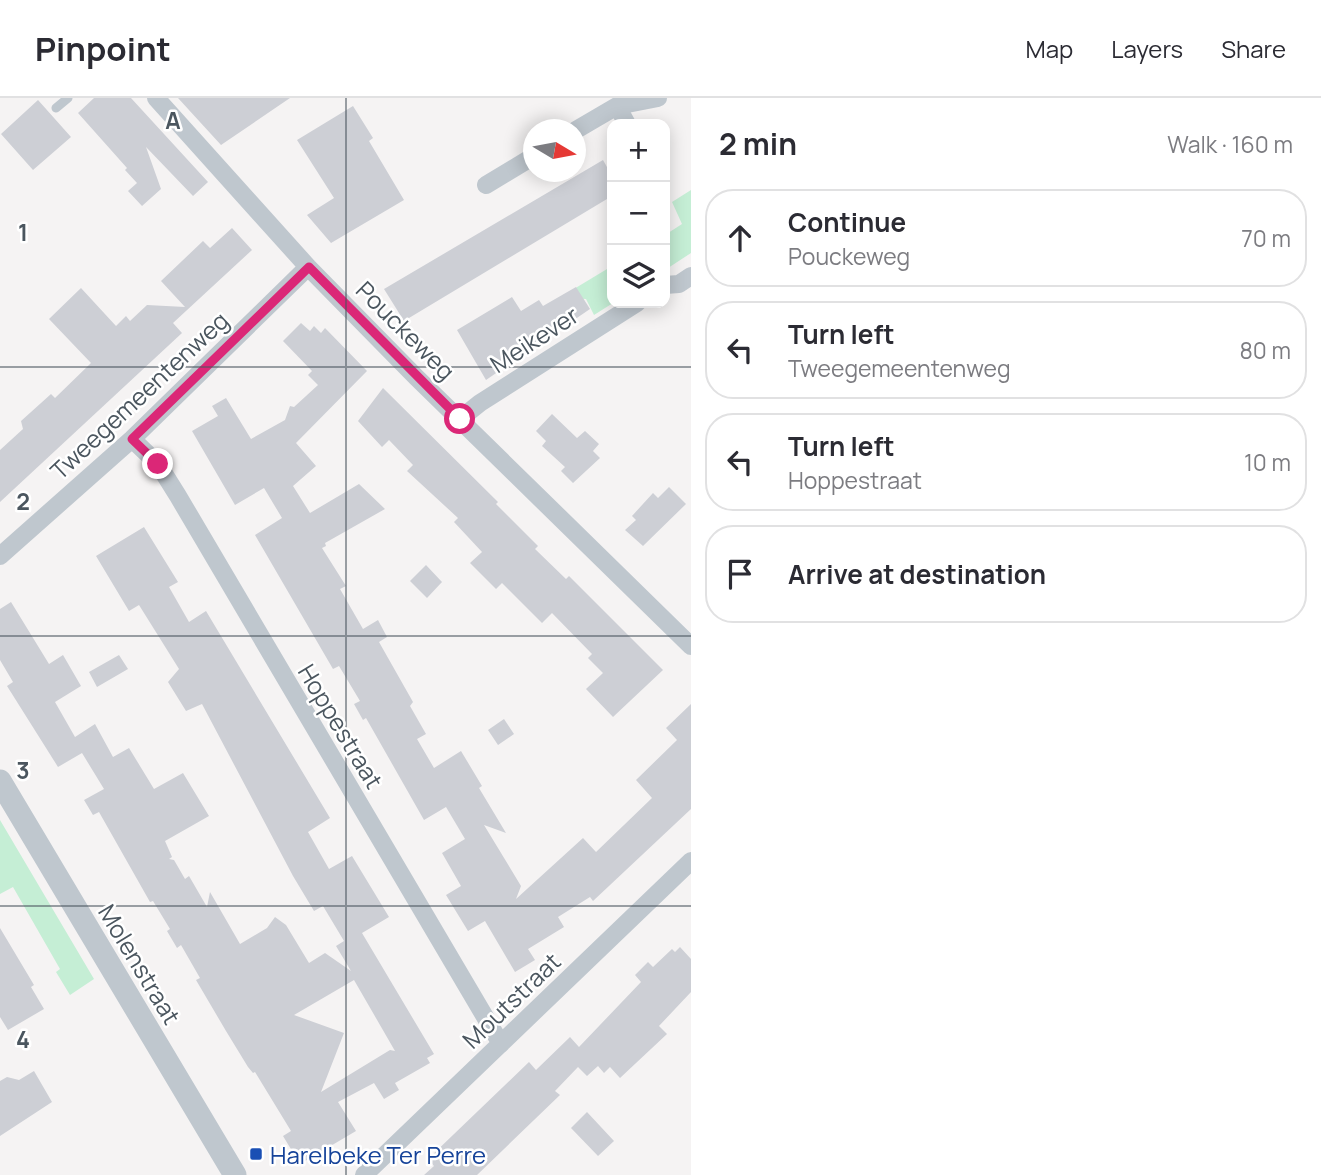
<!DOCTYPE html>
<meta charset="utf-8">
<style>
body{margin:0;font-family:Manrope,sans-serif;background:#f2f2f3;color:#2b2b33}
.controls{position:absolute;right:21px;top:21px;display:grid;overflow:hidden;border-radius:14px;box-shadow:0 4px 18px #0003}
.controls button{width:63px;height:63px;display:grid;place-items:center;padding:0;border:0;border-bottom:2px solid #e1e1e2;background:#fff;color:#2b2b33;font:35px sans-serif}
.compass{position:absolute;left:523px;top:21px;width:63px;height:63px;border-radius:50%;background:#fff;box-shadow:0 4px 18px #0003;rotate:100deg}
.stop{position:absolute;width:21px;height:21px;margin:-16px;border:5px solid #db2777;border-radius:50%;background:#fff}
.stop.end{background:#db2777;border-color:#fff;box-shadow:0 2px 7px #0008}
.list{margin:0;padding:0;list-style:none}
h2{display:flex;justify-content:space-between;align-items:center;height:91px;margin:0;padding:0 28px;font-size:30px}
h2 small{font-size:23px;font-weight:400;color:#7c7c81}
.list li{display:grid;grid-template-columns:46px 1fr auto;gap:21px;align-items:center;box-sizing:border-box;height:98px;margin:0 14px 14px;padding:0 14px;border:2px solid #e1e1e2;border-radius:28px}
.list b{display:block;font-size:26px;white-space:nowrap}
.list p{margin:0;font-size:23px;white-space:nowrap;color:#7c7c81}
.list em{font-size:23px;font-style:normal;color:#7c7c81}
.icon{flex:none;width:38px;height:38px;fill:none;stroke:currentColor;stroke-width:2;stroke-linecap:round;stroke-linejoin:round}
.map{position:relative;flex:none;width:691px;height:1077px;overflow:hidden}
header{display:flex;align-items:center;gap:42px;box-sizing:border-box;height:98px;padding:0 35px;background:#fff;border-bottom:2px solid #e1e1e2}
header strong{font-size:33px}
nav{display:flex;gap:38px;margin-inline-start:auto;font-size:24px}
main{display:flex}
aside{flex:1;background:#fff}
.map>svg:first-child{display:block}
</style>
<header>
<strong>Pinpoint</strong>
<nav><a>Map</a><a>Layers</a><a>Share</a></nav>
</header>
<main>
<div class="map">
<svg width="691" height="1077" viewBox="0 0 691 1077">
<rect width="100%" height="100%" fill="#f5f3f3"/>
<!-- green -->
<path fill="#c5eed5" d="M691,92V155L665,172V137L682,126L672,104Z
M612,168L613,205L594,217L586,201L559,200Z
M0,722L94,881L70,897L56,874L60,871L13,789L0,796Z"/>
<!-- building -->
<path fill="#cdcfd5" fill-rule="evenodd" d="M94,0H131L208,84L193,98L146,49L161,91L142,108L128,93L137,85L125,72L127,70L78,15Z
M178,0H290L221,47Z
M38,2L71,39L33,72L1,36Z
M353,8L373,40L369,43L404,102L331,145L307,117L334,100L297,42Z
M603,62L612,78V98L404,223L384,191Z
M232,130L252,152L173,225L182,235L0,404V352L23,331L21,323L51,296L55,300L91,265L49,221L81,190L116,228L126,218L130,223L147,207L185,209L161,183L203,143L210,150Z
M576,189L590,211L486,282L457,232L512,199L521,213L539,202L543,208Z
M301,225L310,233L314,228L321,235L325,230L367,273L296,345L316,368L293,388L310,415L359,386L385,411L325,445L326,448L322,450L346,488L340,491L363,531L378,522L387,539L379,544L413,604L410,608L426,636L417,641L434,670L461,653L482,688L479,690L506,735L484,727L521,788L516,801L583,740L596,754L652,700L636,682L677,642L666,630L691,606V711L593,803L590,799L558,819L564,829L528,851L535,862L515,874L485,823L468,833L446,797L461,788L442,755L465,741L446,709L424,722L366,620L363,622L354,606L360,603L339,568L333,571L255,437L282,420L264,390L235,407L192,333L218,318L212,308L226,300L251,341L285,322L290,308L294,309L318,287L308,277L312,273L283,243Z
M383,290L498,404L496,406L538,448L535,451L566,481L569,478L663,572L613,619L586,591L603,575L588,560L592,556L552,515L542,525L502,485L496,491L470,465L482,454L454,424L458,420L407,373L413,367L389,342L382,349L358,323Z
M552,316L577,340L585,333L599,346L593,353L600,360L573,385L561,373L565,369L542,348L546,343L536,333Z
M669,389L686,406L643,448L625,432L636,422L632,418L653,395L658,400Z
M144,429L178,484L169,489L189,524L206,513L330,720L308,734L329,771L352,758L389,819L362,835L434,956L427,960L430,965L395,985L399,992L384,1001L374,985L338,1004L356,1033L300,1066L283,1038L291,1033L255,974L253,975L248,969L226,933L196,882L200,880L181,847L177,850L167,833L170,831L153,803L150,804L99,714L93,717L84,702L104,691L82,655L58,669L7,588L13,584L0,562V511L11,504L49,566L63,557L81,588L55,604L75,639L95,626L113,659L129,650L154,691L183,675L209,718L165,743L172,759L169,761L174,762L185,781L189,778L207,809L210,794L240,846L267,830L275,819L286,827L309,865L325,855L351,873L336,848L344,843L323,808L314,813L293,778L202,606L186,613L168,584L179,571L139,507L129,513L96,458ZM354,882L395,953L390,952L321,994L344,935L294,917Z
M426,467L442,484L427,500L410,483Z
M119,557L128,571L97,589L89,574Z
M504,621L514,636L498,647L488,632Z
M0,830L34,887L31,889L44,911L8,932L0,919Z
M680,849L691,861V894L659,928L667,936L620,980L610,969L604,975L598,968L587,978L578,969L555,993L560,997L477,1077H424L434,1068L428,1061L529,964L536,972L570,939L579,949L641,884L635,877L648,864L653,869L672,851L675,854Z
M34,973L52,1004L0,1038V983L7,979L19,982Z
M587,1014L614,1043L598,1058L571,1030Z"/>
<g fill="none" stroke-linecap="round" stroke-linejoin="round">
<!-- service -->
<path stroke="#bfc7ce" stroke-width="9" d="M56,10L68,0"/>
<!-- minor -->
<path stroke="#bfc7ce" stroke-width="18" d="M156,0L308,169L416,279L691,548
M617,8L627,26
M576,32L617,8L658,0
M486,87L534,58
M665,187L679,186L691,178
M460,321L480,305L637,205
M132,341L158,366L178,398L501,946
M0,458L132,341L308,169
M364,1077L691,763"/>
<!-- tertiary -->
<path stroke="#bfc7ce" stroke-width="23" d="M0,683L235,1077"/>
</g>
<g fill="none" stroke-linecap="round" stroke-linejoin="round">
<!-- route -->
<path stroke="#db2777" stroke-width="9" d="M158,366L132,341L309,169L460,321"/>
</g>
<!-- grid -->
<path fill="none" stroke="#4b565f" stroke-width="2" stroke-opacity="0.55" d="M346,0V1077M0,269H691M0,538H691M0,808H691"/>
<!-- markers -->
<rect fill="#1a4fb4" stroke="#fff" stroke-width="2.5" x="249" y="1049" width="14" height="14" rx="3.5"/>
<g text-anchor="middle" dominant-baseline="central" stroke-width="5" stroke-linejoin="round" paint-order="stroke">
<!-- street labels -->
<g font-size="24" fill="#4b565f" stroke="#fff">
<text transform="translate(406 232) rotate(45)">Pouckeweg</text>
<text transform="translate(534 241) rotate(-33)">Meikever</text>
<text transform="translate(139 297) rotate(-43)">Tweegemeentenweg</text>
<text transform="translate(341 628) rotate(59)">Hoppestraat</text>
<text transform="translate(140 866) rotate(59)">Molenstraat</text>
<text transform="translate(511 902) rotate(-44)">Moutstraat</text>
</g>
<!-- transit labels -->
<g font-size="24" fill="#164399" stroke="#fff" text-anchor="start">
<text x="270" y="1056">Harelbeke Ter Perre</text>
</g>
</g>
<g font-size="23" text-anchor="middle" font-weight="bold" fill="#4b565f" stroke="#fff" stroke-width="5" stroke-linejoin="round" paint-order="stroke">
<text x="173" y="31">A</text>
<text x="23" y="143">1</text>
<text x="23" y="412">2</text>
<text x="23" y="681">3</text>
<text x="23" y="950">4</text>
</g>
</svg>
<div class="controls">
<button>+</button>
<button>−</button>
<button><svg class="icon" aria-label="layers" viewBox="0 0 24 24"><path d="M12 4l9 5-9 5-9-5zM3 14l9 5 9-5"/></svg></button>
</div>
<svg class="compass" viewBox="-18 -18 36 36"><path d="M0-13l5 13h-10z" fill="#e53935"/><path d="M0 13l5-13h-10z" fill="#7c7c81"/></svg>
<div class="stop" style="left:460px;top:321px"></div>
<div class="stop end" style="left:158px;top:366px"></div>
</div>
<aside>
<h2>2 min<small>Walk · 160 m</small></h2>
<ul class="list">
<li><svg class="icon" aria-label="ahead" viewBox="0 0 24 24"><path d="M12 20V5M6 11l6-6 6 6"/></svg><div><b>Continue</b><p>Pouckeweg</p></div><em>70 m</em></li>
<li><svg class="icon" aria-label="left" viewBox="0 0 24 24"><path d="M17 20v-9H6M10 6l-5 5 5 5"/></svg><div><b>Turn left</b><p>Tweegemeentenweg</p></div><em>80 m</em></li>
<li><svg class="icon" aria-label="left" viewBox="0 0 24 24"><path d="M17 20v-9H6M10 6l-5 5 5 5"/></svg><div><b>Turn left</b><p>Hoppestraat</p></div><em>10 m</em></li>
<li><svg class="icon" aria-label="arrive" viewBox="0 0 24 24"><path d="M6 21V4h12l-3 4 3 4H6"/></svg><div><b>Arrive at destination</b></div></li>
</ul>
</aside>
</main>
